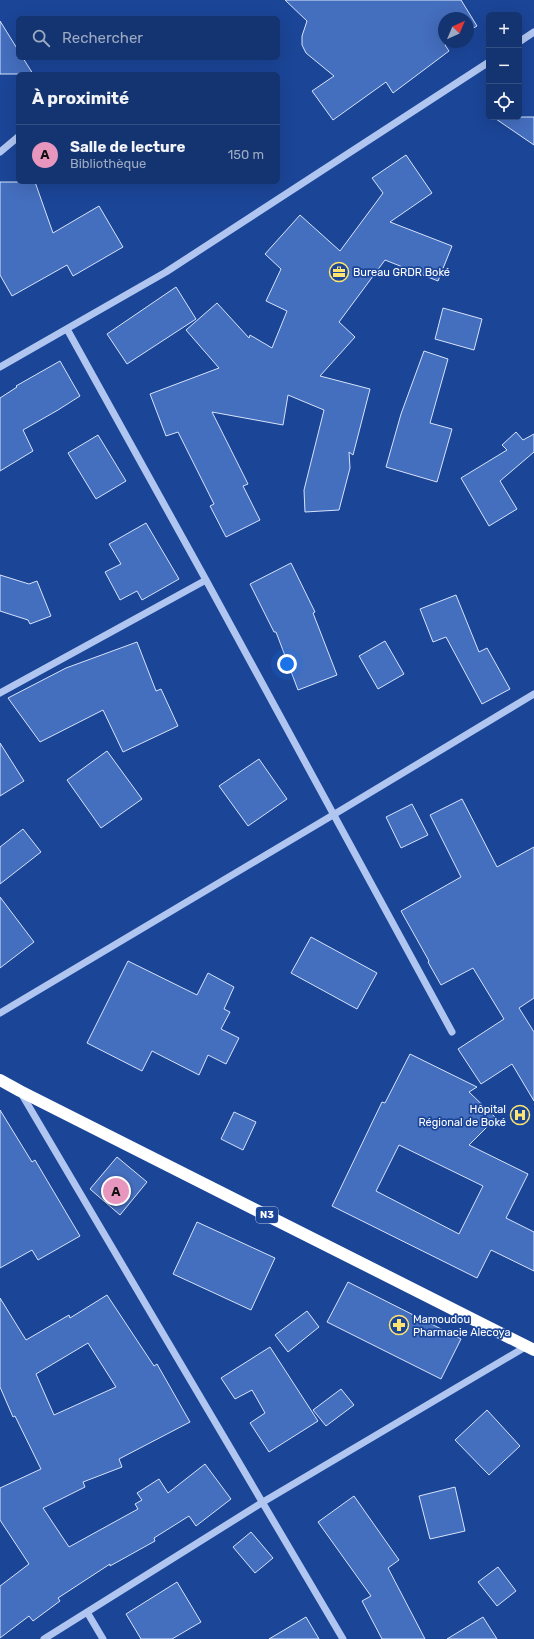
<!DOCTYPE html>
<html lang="fr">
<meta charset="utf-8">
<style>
body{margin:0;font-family:Rubik,sans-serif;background:#1d3c76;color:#f1f3f6}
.controls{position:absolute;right:12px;top:12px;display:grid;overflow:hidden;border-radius:6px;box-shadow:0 4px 16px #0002}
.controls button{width:36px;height:36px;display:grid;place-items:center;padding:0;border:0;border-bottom:1px solid #334f84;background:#143471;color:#f1f3f6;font:20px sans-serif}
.compass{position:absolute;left:438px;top:12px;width:36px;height:36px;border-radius:50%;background:#143471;box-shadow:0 4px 16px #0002;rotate:44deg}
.you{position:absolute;left:287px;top:664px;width:14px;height:14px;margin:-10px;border:3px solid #fff;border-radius:50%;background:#1a73e8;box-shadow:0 0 0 6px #1a73e833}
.badge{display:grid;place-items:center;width:26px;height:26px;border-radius:50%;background:#e797bd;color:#111;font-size:13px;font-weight:700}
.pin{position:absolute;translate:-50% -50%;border:2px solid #fff;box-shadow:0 1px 4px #0006}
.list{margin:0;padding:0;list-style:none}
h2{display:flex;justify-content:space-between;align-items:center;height:52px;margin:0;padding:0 16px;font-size:17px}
h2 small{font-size:13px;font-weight:400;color:#9daac3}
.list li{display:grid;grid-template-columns:26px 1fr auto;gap:12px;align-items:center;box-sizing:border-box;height:60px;padding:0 16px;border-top:1px solid #334f84}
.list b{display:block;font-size:15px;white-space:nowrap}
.list p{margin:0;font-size:13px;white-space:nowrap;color:#9daac3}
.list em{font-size:13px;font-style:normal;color:#9daac3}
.icon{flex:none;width:22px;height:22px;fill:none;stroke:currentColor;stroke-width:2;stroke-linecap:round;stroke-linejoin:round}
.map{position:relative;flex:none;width:534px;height:1639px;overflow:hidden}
.search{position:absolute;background:#143471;box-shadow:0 4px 16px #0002;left:16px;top:16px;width:264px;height:44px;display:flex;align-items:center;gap:10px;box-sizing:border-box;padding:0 14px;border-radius:6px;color:#9daac3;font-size:15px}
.panel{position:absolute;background:#143471;box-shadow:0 4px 16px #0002;left:16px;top:72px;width:264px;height:112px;border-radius:6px}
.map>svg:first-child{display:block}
</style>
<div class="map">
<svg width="534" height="1639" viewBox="0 0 534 1639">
<rect width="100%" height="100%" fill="#1b4597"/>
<!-- building -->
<path fill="#446ebe" stroke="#d7e3fb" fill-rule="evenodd" d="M285,0H461L477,26L468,31V18H444V42H450L445,45L449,51L393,93L386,82L333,120L312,91L334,76L306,53L302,45V36L307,21Z
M0,21L18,50V58H23L33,74H0Z
M493,117H534V145Z
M406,155L432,193L390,222L452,246L438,281L385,260L339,322L355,337L320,376L370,389L353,455L349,452L350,468L339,510L305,512L304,490L324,410L288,395L283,425L212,412L248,484L243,486L260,520L226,537L210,506L214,504L178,432L166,436L150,394L219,368L186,330L217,303L249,338L250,335L272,348L287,311L266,301L281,269L265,254L300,215L340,251L383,193L372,178Z
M0,182H35L53,233L99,206L123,247L73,276L67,265L12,296L0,275Z
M176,287L196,319L127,364L107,334Z
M443,308L482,319L474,350L435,339Z
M424,351L448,359L430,423L452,429L437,482L386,467L401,414Z
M60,361L80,396L58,410L23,430L33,451L0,471V398L17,387L16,386Z
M516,432L523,440L534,434V452L500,481L517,509L489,526L461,478L507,450L502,445Z
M98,435L126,481L96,499L68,453Z
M146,523L179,579L142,600L137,591L120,600L105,572L121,564L109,544Z
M291,563L315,612L313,613L337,675L298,690L276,632H274L250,584Z
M0,575L29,584L37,581L51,616L30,624L28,620L0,611Z
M456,595L479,652L487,648L510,689L482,704L446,637L433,642L420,609Z
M385,641L404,674L378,689L359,656Z
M137,642L156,691L161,689L178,726L123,752L103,710L40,742L8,698L66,668Z
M0,743L24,781L0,796Z
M107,751L142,799L101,828L67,780Z
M259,759L287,799L248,826L219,786Z
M462,799L497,867L534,847V998L519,1008L534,1032V1101L512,1064L481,1084L458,1049L504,1019L473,968L441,985L428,962L429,961L401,911L461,877L430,815Z
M412,804L428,835L401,848L386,817Z
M23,829L41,852L0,884V847Z
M0,897L34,942L0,968Z
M311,937L377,973L357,1009L291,973Z
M128,961L197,995L208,973L234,987L224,1009L230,1012L221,1029L239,1038L226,1064L208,1055L199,1075L152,1051L142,1071L87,1043Z
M410,1054L477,1087L469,1092L496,1118L469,1145L528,1174L506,1218L534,1232V1271L491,1250L477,1278L332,1206L382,1102L385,1103ZM399,1145L483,1186L459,1234L376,1191Z
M0,1110L32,1162L35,1160L80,1236L38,1260L32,1250L0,1268Z
M234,1112L256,1122L243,1150L221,1139Z
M117,1157L147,1182L120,1215L90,1189Z
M197,1222L275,1258L251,1310L173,1274Z
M348,1282L461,1339L441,1379L327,1322Z
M107,1295L154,1366L157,1364L190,1422L119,1459L122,1467L83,1482L85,1487L43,1508L69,1547L138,1509L135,1504L142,1500L137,1493L159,1479L168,1493L205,1464L231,1499L196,1526L189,1516L154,1538L155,1541L110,1566V1564L58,1598L60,1601L33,1621L29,1616L0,1638V1586L29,1564L0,1520V1488L41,1469L15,1416L13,1417L0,1387V1298L26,1340L69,1315L70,1318ZM88,1343L116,1387L54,1415L36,1374Z
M307,1311L319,1327L288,1352L275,1335Z
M270,1347L318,1421L269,1452L250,1423L265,1413L252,1390L235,1399L221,1378Z
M341,1389L354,1405L326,1426L313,1410Z
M487,1410L520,1446L489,1475L455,1440Z
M455,1487L465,1531L430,1539L419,1496Z
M354,1496L399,1560L388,1568L425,1639H382L362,1601L371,1596L318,1522Z
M251,1532L273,1558L255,1573L233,1547Z
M498,1567L516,1591L497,1606L478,1582Z
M177,1582L201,1622L172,1639H141L126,1614Z
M306,1617L319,1639H269Z
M483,1617L497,1639H447Z"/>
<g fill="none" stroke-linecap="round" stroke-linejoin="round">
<!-- minor -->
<path stroke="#b0c6f0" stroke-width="7" d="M519,42L534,32
M0,152L18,137
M67,329L206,580L452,1032
M0,367L166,272L489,62
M0,693L206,580
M0,1013L333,815L534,694
M21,1093L343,1639
M87,1612L103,1639
M44,1639L263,1502L527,1346"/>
<!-- highway -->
<path stroke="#fff" stroke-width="12" d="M0,1080L20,1091L534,1350"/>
</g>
<!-- icons -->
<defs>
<symbol id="office-ring" viewBox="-11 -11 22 22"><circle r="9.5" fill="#1b4597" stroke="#ffe46f" stroke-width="1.5"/><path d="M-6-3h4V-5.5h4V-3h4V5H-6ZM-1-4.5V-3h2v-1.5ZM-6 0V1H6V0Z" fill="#ffe46f"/></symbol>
<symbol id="hospital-ring" viewBox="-11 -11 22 22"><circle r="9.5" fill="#1b4597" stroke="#ffe46f" stroke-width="1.5"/><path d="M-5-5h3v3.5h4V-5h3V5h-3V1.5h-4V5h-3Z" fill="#ffe46f"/></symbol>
<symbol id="pharmacy-ring" viewBox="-11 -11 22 22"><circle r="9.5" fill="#1b4597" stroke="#ffe46f" stroke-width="1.5"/><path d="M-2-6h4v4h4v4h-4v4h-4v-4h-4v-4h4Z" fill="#ffe46f"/></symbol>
</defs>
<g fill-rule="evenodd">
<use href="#office-ring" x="328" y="261" width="22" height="22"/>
<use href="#hospital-ring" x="509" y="1104" width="22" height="22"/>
<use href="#pharmacy-ring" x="388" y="1314" width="22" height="22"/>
</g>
<g text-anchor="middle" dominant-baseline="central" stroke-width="3.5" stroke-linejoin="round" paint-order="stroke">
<!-- shield labels -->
<rect fill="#1b4597" stroke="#bbc7e0" stroke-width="1" x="256" y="1207" width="22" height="16" rx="3"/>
<g font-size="10" font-weight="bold" fill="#fff">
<text x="267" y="1215">N3</text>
</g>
<!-- poi labels -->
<g font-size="11" fill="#fff" stroke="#1b4597" text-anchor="start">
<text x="353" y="272">Bureau GRDR Boké</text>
<text x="506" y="1109" text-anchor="end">Hôpital<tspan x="506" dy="13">Régional de Boké</tspan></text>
<text x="413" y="1319">Mamoudou<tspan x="413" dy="13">Pharmacie Alecoya</tspan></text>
</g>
</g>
</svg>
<div class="controls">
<button>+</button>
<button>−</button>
<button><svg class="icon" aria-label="locate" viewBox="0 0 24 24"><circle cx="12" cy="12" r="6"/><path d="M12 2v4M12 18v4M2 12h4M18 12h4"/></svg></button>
</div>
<svg class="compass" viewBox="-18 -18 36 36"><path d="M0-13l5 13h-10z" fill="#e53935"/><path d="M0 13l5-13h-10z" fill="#9daac3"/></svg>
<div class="you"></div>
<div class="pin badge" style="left:116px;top:1191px">A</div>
<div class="search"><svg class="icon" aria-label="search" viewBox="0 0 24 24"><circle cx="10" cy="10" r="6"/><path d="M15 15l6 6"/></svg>Rechercher</div>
<section class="panel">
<h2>À proximité<small></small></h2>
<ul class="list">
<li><span class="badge">A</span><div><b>Salle de lecture</b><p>Bibliothèque</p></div><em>150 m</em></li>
</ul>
</section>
</div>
